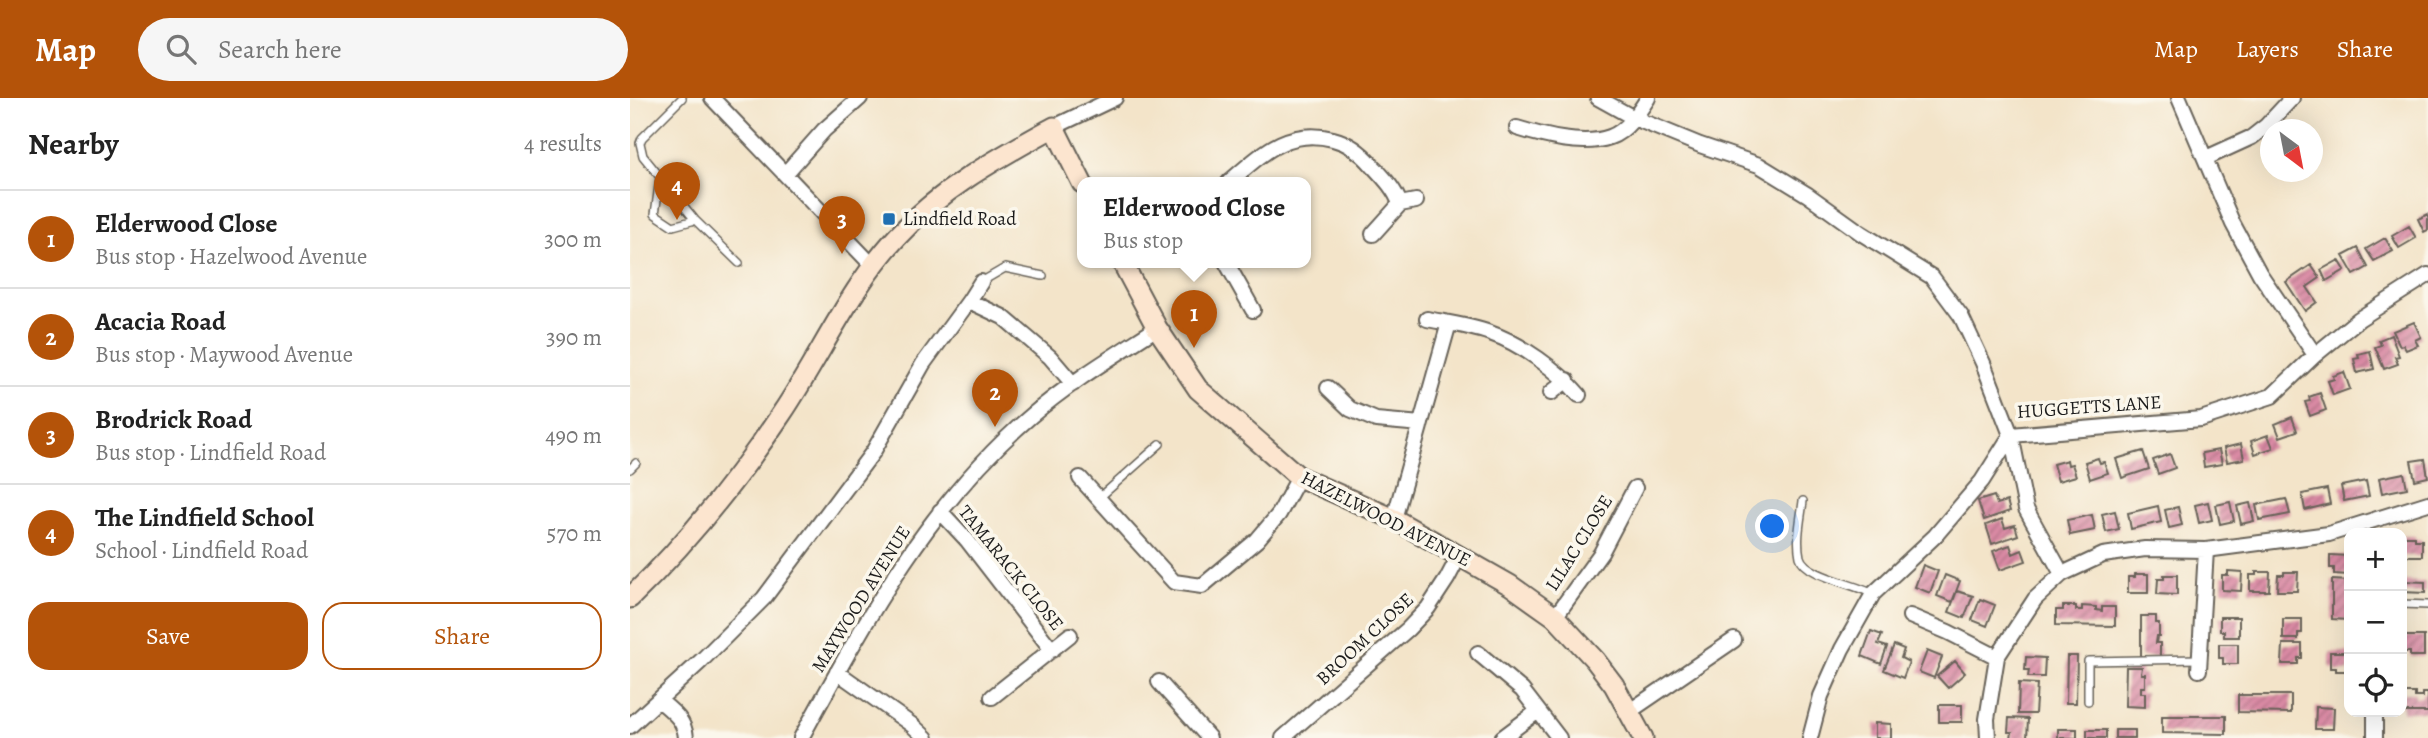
<!DOCTYPE html>
<meta charset="utf-8">
<style>
body{margin:0;font-family:Alegreya,serif;background:#f6f6f6;color:#222}
.controls{position:absolute;right:21px;bottom:21px;display:grid;overflow:hidden;border-radius:14px;box-shadow:0 7px 28px #0002}
.controls button{width:63px;height:63px;display:grid;place-items:center;padding:0;border:0;border-bottom:2px solid #e0e0e0;background:#fff;color:#222;font:35px sans-serif}
.compass{position:absolute;left:1630px;top:21px;width:63px;height:63px;border-radius:50%;background:#fff;box-shadow:0 7px 28px #0002;rotate:148deg}
.you{position:absolute;left:1143px;top:429px;width:24px;height:24px;margin:-18px;border:5px solid #fff;border-radius:50%;background:#1a73e8;box-shadow:0 0 0 10px #1a73e833}
.badge{display:grid;place-items:center;width:46px;height:46px;border-radius:50%;background:#b45309;color:#fff;font-size:23px;font-weight:700}
.pin{position:absolute;translate:-50% -58px;filter:drop-shadow(0 2px 4px #0008)}
.pin::after{content:'';position:absolute;top:37px;width:24px;height:21px;background:inherit;clip-path:polygon(0 0,100% 0,50% 100%)}
.popup{position:absolute;left:447px;top:79px;width:234px;height:91px;box-sizing:border-box;display:grid;place-content:center;border-radius:14px;background:#fff;filter:drop-shadow(0 2px 5px #0005);font-size:23px;white-space:nowrap;color:#767676}
.popup b{font-size:26px;color:#222}
.popup::after{content:'';position:absolute;left:50%;top:100%;margin-left:-14px;border:14px solid transparent;border-top-color:#fff}
.list{margin:0;padding:0;list-style:none}
h2{display:flex;justify-content:space-between;align-items:center;height:91px;margin:0;padding:0 28px;font-size:30px}
h2 small{font-size:23px;font-weight:400;color:#767676}
.list li{display:grid;grid-template-columns:46px 1fr auto;gap:21px;align-items:center;box-sizing:border-box;height:98px;padding:0 28px;border-top:2px solid #e0e0e0}
.list b{display:block;font-size:26px;white-space:nowrap}
.list p{margin:0;font-size:23px;white-space:nowrap;color:#767676}
.list em{font-size:23px;font-style:normal;color:#767676}
.actions{display:flex;gap:14px;padding:21px 28px}
.actions a{flex:1;padding:16px 0;border:2px solid #b45309;border-radius:21px;text-align:center;font-size:24px;color:#b45309}
.actions .main{background:#b45309;color:#fff}
.icon{flex:none;width:38px;height:38px;fill:none;stroke:currentColor;stroke-width:2;stroke-linecap:round;stroke-linejoin:round}
.map{position:relative;flex:none;width:1798px;height:640px;overflow:hidden}
header{display:flex;align-items:center;gap:42px;box-sizing:border-box;height:98px;padding:0 35px;background:#b45309;color:#fff}
header strong{font-size:33px}
nav{display:flex;gap:38px;margin-inline-start:auto;font-size:24px}
.search{width:490px;height:63px;background:#f6f6f6;display:flex;align-items:center;gap:18px;box-sizing:border-box;padding:0 24px;border-radius:38px;color:#767676;font-size:26px}
main{display:flex}
aside{flex:1;background:#fff}
.map>svg:first-child{display:block}
</style>
<header>
<strong>Map</strong>
<div class="search"><svg class="icon" aria-label="search" viewBox="0 0 24 24"><circle cx="10" cy="10" r="6"/><path d="M15 15l6 6"/></svg>Search here</div>
<nav><a>Map</a><a>Layers</a><a>Share</a></nav>
</header>
<main>
<aside>
<h2>Nearby<small>4 results</small></h2>
<ul class="list">
<li><span class="badge">1</span><div><b>Elderwood Close</b><p>Bus stop · Hazelwood Avenue</p></div><em>300 m</em></li>
<li><span class="badge">2</span><div><b>Acacia Road</b><p>Bus stop · Maywood Avenue</p></div><em>390 m</em></li>
<li><span class="badge">3</span><div><b>Brodrick Road</b><p>Bus stop · Lindfield Road</p></div><em>490 m</em></li>
<li><span class="badge">4</span><div><b>The Lindfield School</b><p>School · Lindfield Road</p></div><em>570 m</em></li>
</ul>
<div class="actions"><a class="main">Save</a><a>Share</a></div>
</aside>
<div class="map">
<svg width="1798" height="640" viewBox="0 0 1798 640">
<defs>
<pattern id="building-hatch" width="6" height="6" patternUnits="userSpaceOnUse" patternTransform="scale(1.75)"><rect width="6" height="6" fill="#da8aa4"/><path d="M-1 1l2-2M0 6l6-6M5 7l2-2" fill="none" stroke="#b07085"/></pattern>
</defs>
<rect width="100%" height="100%" fill="#fbf7ec"/>
<filter id="ink" filterUnits="userSpaceOnUse"><feTurbulence type="fractalNoise" baseFrequency=".0143" numOctaves="2"/><feDisplacementMap in="SourceGraphic" scale="14" xChannelSelector="R" yChannelSelector="G"/><feConvolveMatrix kernelMatrix="1 2 1 2 8 2 1 2 1" color-interpolation-filters="sRGB"/></filter>
<filter id="wash" filterUnits="userSpaceOnUse"><feTurbulence type="fractalNoise" baseFrequency=".00686" numOctaves="4" result="noise"/><feDisplacementMap in="SourceGraphic" scale="28" xChannelSelector="R" yChannelSelector="G"/><feGaussianBlur stdDeviation="1.57" result="paint"/><feColorMatrix in="noise" values="0 0 0 0 0 0 0 0 0 0 0 0 0 0 0 0 0 1.4 0 .05"/><feComposite in="paint" operator="in"/></filter>
<g filter="url(#wash)">
<rect width="100%" height="100%" fill="#f3e4c9"/>
<g id="blocks">
<!-- building -->
<path fill="url(#building-hatch)" d="M1798,116V132L1794,134L1788,121Z
M1779,128L1786,140L1769,150L1762,138Z
M1755,140L1763,153L1744,163L1736,151Z
M1728,150L1738,169L1724,177L1713,158Z
M1709,162L1715,172L1696,183L1691,172Z
M1681,167L1690,180L1677,189L1687,204L1675,213L1656,184Z
M1784,224L1791,239L1785,242L1788,247L1776,252L1773,247L1770,248L1763,233Z
M1761,237L1769,258L1765,259L1768,266L1754,271L1745,249L1751,247L1749,242Z
M1740,253L1744,271L1727,275L1724,261L1729,260L1728,256Z
M1714,274L1720,291L1703,297L1698,283L1704,281L1703,278Z
M1690,295L1696,312L1680,318L1675,304L1680,303L1679,299Z
M1662,319L1667,333L1650,339L1645,326Z
M1638,337L1643,350L1625,356L1621,343Z
M1611,346L1614,361L1597,364L1594,350Z
M1589,352L1592,366L1574,369L1572,355Z
M1513,353L1519,371L1492,380L1486,361Z
M1540,356L1545,370L1528,376L1523,362Z
M1468,360L1470,365L1474,364L1478,375L1460,381L1455,364Z
M1795,361L1798,379L1785,382L1781,363Z
M1437,362L1438,367L1442,366L1446,378L1428,383L1423,366Z
M1774,375L1777,390L1752,395L1749,380Z
M1736,383L1739,398L1714,403L1711,388Z
M1697,391L1700,406L1675,412L1672,396Z
M1364,398L1367,406L1377,403L1380,413L1354,422L1348,403Z
M1656,401L1660,416L1629,422L1626,407Z
M1578,404L1582,422L1569,425L1565,407Z
M1600,404L1604,423L1590,426L1586,407Z
M1620,405L1624,423L1611,426L1607,408Z
M1528,408L1531,424L1501,431L1498,415Z
M1548,409L1552,427L1539,430L1535,412Z
M1485,413L1489,431L1476,434L1472,416Z
M1462,417L1465,432L1440,437L1437,422Z
M1372,421L1375,430L1385,427L1388,437L1362,446L1356,427Z
M1772,438H1785V442H1792V458H1772Z
M1380,447L1383,456L1392,452L1396,463L1370,472L1363,453Z
M1700,457L1719,458V477L1704,476V470H1700Z
M1293,467L1308,473L1300,495L1285,489Z
M1598,473L1612,474L1611,493L1592,492V477H1598Z
M1626,474H1640L1639,493H1620V477H1626Z
M1654,474H1668L1667,493H1647L1648,477H1654Z
M1505,476H1518V495H1498V479H1505Z
M1315,477L1330,483L1322,504L1307,498Z
M1534,477H1547V497L1527,496L1528,481H1534Z
M1702,482L1719,483L1718,522L1702,521Z
M1772,483L1795,484V495L1772,494Z
M1327,493L1343,498L1334,520L1319,514Z
M1350,501L1365,507L1357,528L1342,522Z
M1433,508H1446V512H1452V508L1466,509V512L1472,513V509H1485V528L1426,527V512H1433Z
M1511,518H1526V525H1529V538H1527L1526,545H1530V559H1511Z
M1590,519H1609V539H1594V533H1590Z
M1653,521H1672V535H1668V541H1653Z
M1241,533L1252,537L1248,546L1257,549L1251,566L1232,558Z
M1774,538H1794V558H1780V554H1774Z
M1589,546H1608V566H1593V560H1589Z
M1653,546H1672V560H1668V566H1652Z
M1264,547L1274,551L1271,560L1279,564L1273,580L1254,572Z
M1297,553L1312,559L1304,580L1289,574Z
M1700,554H1719V573H1706V570H1700Z
M1437,558H1447L1446,605H1436Z
M1396,559L1415,560L1414,579H1398L1399,572H1395Z
M1325,563L1335,575L1318,590L1307,578Z
M1496,569H1512L1511,576H1515V589H1511V595H1515V609L1495,608Z
M1389,585L1407,586L1405,616H1388Z
M1772,595H1785V599H1792V595H1798V614H1772Z
M1608,597H1661V615L1608,614Z
M1309,607H1332V624H1309Z
M1686,609L1704,610L1703,631H1685Z
M1532,618H1596V636L1532,635Z
M1379,620L1398,621L1397,640H1381L1382,634H1378Z
M1245,625L1261,626V640H1245Z
M1428,631H1447V640H1428Z
M1457,632H1476V640H1457Z
M1485,632H1505V640H1485Z"/>
</g>
</g>
<g filter="url(#ink)">
<use href="#blocks" fill-opacity="0" stroke="#676259" stroke-width="2"/>
<g fill="none" stroke-linecap="round" stroke-linejoin="round">
<defs>
<path id="lane" d="M52,0L12,40L10,45L13,58L65,122L109,165
M30,80L25,116L43,128L65,122
M351,184L375,170L413,178
M0,371L6,365
M468,401L530,346
M1173,403C1171,420 1166,441 1170,459C1175,478 1226,486 1243,496
M1772,506L1798,507
M1458,603V563L1569,561"/>
<path id="street" d="M82,0L243,168
M968,0L1004,20L1070,47L1129,67L1178,97L1231,135L1302,179L1331,218L1353,265L1381,337L1396,411L1432,476
M1549,0L1603,126L1630,176L1685,257
M424,29L485,0
M887,30C913,38 953,49 980,39C997,33 1009,14 1018,0
M1576,60L1622,39L1636,28L1662,0
M156,75L194,32L230,0
M599,84C631,57 657,29 703,41C719,45 731,54 742,67C753,79 765,91 770,106L743,136
M770,106L786,103
M596,164L623,212
M339,203L373,219L420,259L443,286
M797,221C818,225 840,228 860,235C890,245 929,273 949,297
M698,290L720,311L746,322L791,326
M921,295L937,282
M1381,337L1571,321L1642,298L1685,257L1729,221L1798,177
M450,380L544,484L572,488L627,442L649,416L669,379
M310,413L337,442L422,552
M764,421L819,225
M1280,518L1318,534L1367,559
M925,519L971,455L1005,390
M848,555L892,592L929,640
M1569,572L1576,452
M207,574L282,627L296,640
M529,584L579,640
M362,599L440,537
M29,602C42,613 55,622 56,640
M1000,613L1104,542
M0,628L71,563L134,500L243,354L293,266L339,203L351,184
M171,640C235,523 298,406 401,318C439,285 484,258 527,230
M653,640L778,531L798,510L817,481L829,458
M872,640L908,613
M1180,640L1191,598L1212,551L1243,496L1305,438L1352,383L1381,337
M1358,640L1357,621L1367,559L1405,501L1432,476L1473,457L1515,451L1576,452L1699,436L1798,405
M1745,640V614"/>
<path id="secondary" d="M492,164L527,230L568,291L669,379L764,421L880,487L925,519L965,562L984,587L1013,640
M0,500C57,445 108,381 152,315C191,257 220,189 268,138C312,90 368,60 424,29L452,85"/>
</defs>
<!-- lane casing -->
<use href="#lane" stroke="#676259" stroke-width="10"/>
<!-- street casing -->
<use href="#street" stroke="#676259" stroke-width="18"/>
<!-- secondary casing -->
<use href="#secondary" stroke="#676259" stroke-width="23"/>
<!-- lane -->
<use href="#lane" stroke="#fff" stroke-width="7"/>
<!-- street -->
<use href="#street" stroke="#fff" stroke-width="14"/>
<!-- secondary -->
<use href="#secondary" stroke="#fce5cf" stroke-width="19"/>
</g>
</g>
<!-- markers -->
<rect fill="#1f6fb2" stroke="#fbf7ec" stroke-width="2.5" x="252" y="114" width="14" height="14" rx="3.5"/>
<g text-anchor="middle" dominant-baseline="central" stroke-width="7" stroke-linejoin="round" paint-order="stroke">
<!-- poi labels -->
<g font-size="19" fill="#1c1c1c" stroke="#fbf7ec" text-anchor="start">
<text x="273" y="121">Lindfield Road</text>
</g>
<!-- street labels -->
<g font-size="19" fill="#1c1c1c" stroke="#fbf7ec">
<text transform="translate(1459 309) rotate(-4)">HUGGETTS LANE</text>
<text transform="translate(756 421) rotate(27)">HAZELWOOD AVENUE</text>
<text transform="translate(949 445) rotate(-58)">LILAC CLOSE</text>
<text transform="translate(381 470) rotate(51)">TAMARACK CLOSE</text>
<text transform="translate(231 501) rotate(-58)">MAYWOOD AVENUE</text>
<text transform="translate(735 541) rotate(-43)">BROOM CLOSE</text>
</g>
</g>
</svg>
<div class="controls">
<button>+</button>
<button>−</button>
<button><svg class="icon" aria-label="locate" viewBox="0 0 24 24"><circle cx="12" cy="12" r="6"/><path d="M12 2v4M12 18v4M2 12h4M18 12h4"/></svg></button>
</div>
<svg class="compass" viewBox="-18 -18 36 36"><path d="M0-13l5 13h-10z" fill="#e53935"/><path d="M0 13l5-13h-10z" fill="#767676"/></svg>
<div class="you"></div>
<div class="pin badge" style="left:564px;top:250px">1</div>
<div class="popup"><b>Elderwood Close</b>Bus stop</div>
<div class="pin badge" style="left:365px;top:329px">2</div>
<div class="pin badge" style="left:212px;top:156px">3</div>
<div class="pin badge" style="left:47px;top:122px">4</div>
</div>
</main>
